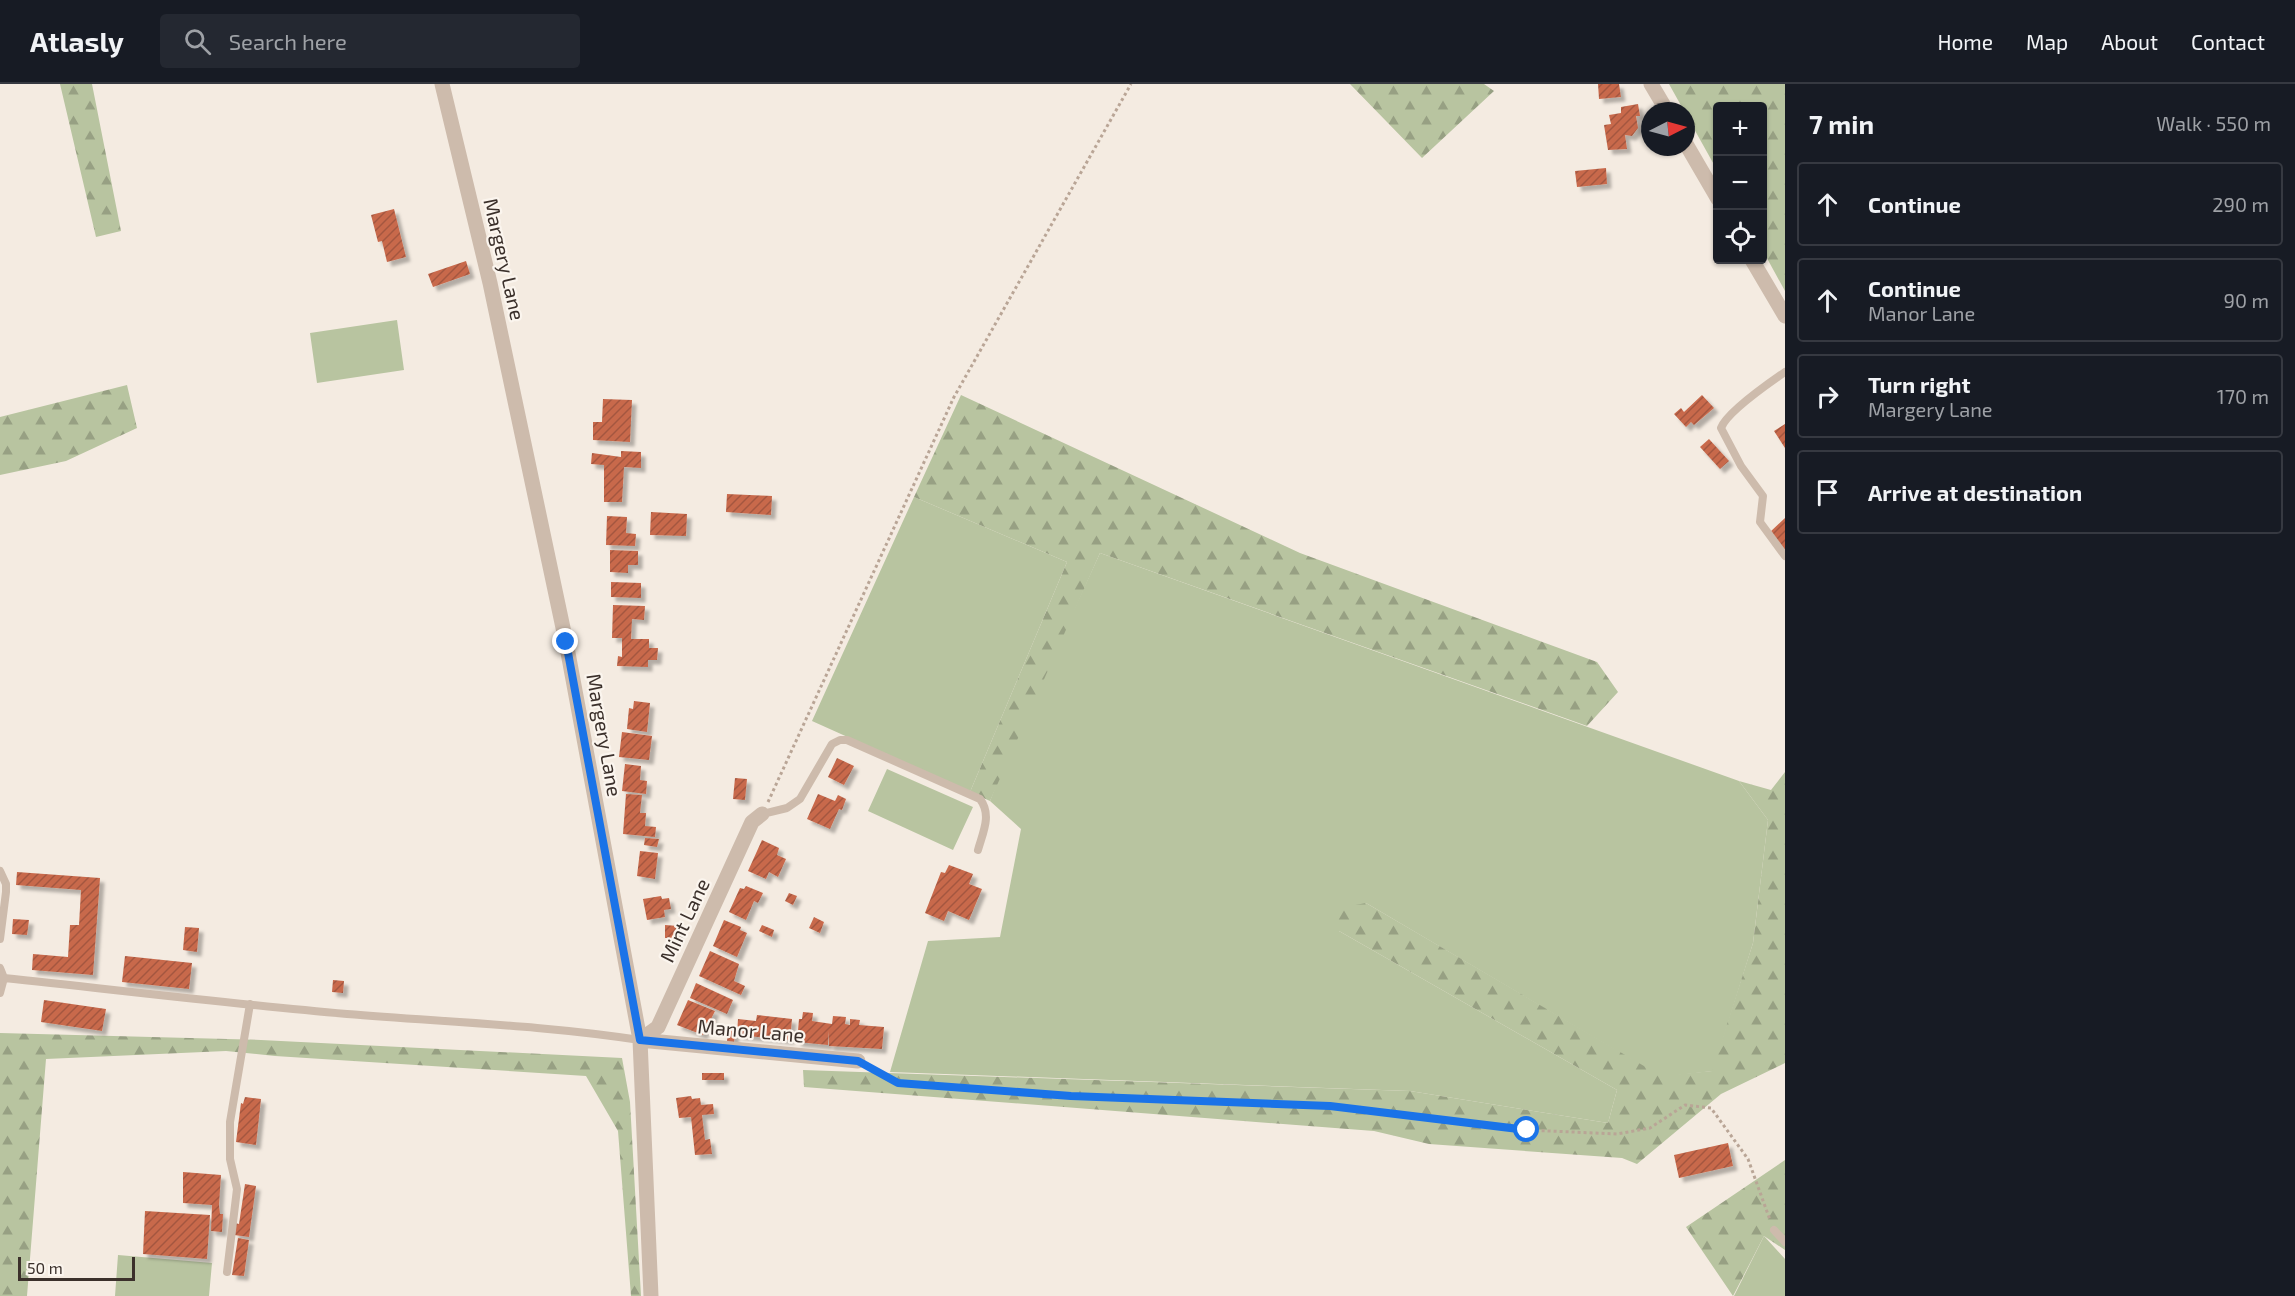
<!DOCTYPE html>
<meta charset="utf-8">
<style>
body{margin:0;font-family:"Exo 2",sans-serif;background:#242831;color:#f1f3f6}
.controls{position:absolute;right:18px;top:18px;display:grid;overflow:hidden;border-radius:6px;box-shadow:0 2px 4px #0004}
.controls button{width:54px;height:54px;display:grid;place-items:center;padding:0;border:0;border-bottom:2px solid #363941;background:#171b24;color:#f1f3f6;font:30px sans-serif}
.compass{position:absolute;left:1641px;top:18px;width:54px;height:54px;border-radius:50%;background:#171b24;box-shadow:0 2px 4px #0004;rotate:84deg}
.scale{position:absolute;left:18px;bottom:15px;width:117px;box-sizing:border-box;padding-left:6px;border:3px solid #3b302b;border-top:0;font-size:16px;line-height:21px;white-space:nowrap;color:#3b302b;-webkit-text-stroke:4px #fbf5ee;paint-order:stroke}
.stop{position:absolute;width:18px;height:18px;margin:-14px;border:4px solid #1a73e8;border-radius:50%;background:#fff}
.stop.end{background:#1a73e8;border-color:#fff;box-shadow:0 2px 6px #0008}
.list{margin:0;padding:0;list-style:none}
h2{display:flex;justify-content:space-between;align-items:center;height:78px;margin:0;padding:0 24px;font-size:26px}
h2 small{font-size:20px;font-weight:400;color:#9ea1a6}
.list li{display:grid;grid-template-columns:39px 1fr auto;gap:18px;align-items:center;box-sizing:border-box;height:84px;margin:0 12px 12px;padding:0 12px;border:2px solid #363941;border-radius:6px}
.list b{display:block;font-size:22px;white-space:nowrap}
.list p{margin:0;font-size:20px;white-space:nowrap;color:#9ea1a6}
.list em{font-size:20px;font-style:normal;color:#9ea1a6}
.icon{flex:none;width:33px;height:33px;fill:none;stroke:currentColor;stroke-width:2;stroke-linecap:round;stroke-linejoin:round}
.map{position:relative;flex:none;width:1785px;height:1212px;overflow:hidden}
header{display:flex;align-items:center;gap:36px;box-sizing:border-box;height:84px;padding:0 30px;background:#171b24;border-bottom:2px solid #363941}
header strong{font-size:28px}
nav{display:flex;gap:33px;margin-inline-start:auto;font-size:21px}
.search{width:420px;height:54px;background:#242831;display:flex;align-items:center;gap:15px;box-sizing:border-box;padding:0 21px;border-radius:6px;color:#9ea1a6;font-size:22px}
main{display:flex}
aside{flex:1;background:#171b24}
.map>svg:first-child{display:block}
</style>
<header>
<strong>Atlasly</strong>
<div class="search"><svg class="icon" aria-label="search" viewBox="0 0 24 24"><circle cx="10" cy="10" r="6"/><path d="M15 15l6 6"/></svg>Search here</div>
<nav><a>Home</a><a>Map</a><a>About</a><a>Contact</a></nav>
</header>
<main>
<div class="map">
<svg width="1785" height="1212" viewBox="0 0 1785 1212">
<defs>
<pattern id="forest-firs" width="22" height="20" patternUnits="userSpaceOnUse" patternTransform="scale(1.5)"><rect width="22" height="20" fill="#b8c4a0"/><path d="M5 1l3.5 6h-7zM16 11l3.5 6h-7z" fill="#97a083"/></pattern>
<pattern id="building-hatch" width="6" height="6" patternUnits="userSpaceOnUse" patternTransform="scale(1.5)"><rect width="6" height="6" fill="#c8694b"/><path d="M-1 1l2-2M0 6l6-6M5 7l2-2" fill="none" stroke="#a4573f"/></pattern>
<filter id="shadow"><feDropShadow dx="4.5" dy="4.5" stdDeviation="1.5" flood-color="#0004"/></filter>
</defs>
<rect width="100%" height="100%" fill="#f4ebe1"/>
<!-- green -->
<path fill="#b8c4a0" d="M397,236L404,286L317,299L310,249Z
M914,413L1067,478L970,708L812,637Z
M1100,469L1739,697L1768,736L1753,859L1713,987L1661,993L1366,819L1339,847L1617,1006L1608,1039L1410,1007L890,988L928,857L1000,853L1021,745L990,717L1009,668Z
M887,685L973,723L953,766L868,727Z
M1764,1152L1785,1175V1212H1734Z
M118,1171L212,1179L209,1212H115Z"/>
<!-- forest -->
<path fill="url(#forest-firs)" d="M60,0H92L121,147L96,153Z
M1350,0H1484L1494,7L1422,74Z
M1669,0H1785V207L1763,167L1762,22H1718L1717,86Z
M127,301L137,344L66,377L0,391V333Z
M961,311L1300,469L1597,578L1618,608L1587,642L1100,469L990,717L970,708L1067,478L914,413Z
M1785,688V979L1721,1010L1637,1080L1622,1074L1429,1060L1374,1047L804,1003L803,986L1410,1007L1608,1039L1617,1006L1339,847L1328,826L1366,819L1661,992L1712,987L1753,859L1768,736L1739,697L1771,706Z
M0,949L261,956L622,974L630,1018L641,1212H631L618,1047L586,992L275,972L226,967L46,975L27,1212H0Z
M1785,1076V1166L1764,1152L1733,1212L1686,1143Z"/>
<!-- building -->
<path fill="url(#building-hatch)" filter="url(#shadow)" d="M1598,0H1619L1621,13L1599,15Z
M1638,20L1640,32H1636L1638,44L1632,52L1625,51L1627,65L1608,66L1604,41L1611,40L1609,31L1621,29V23Z
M1606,84L1607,100L1577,103L1575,87Z
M394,125L406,173L387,178L382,157L378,158L371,131Z
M466,177L470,190L433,203L428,190Z
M1702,311L1714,324L1694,341L1691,338L1686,343L1674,330L1681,324L1684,328Z
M603,315L632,316L630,358L593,356V338H602Z
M1785,340V364L1774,347Z
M1709,355L1729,377L1720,385L1700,363Z
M621,367L641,368V384L624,383L622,418H604V381L591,380L592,369L621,373Z
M727,410L772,412L771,431L726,428Z
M651,428L687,430L686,452L650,451Z
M607,432L627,433L626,449L636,450L635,462L606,461Z
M1785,434V466L1769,449Z
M610,466L638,467V481H628V489L610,488Z
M611,498L641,499V514L611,513Z
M613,521L645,522L644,536L632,535L631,555H649V564H658L657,576H648V583L617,582L618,572L622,573V554H612Z
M634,617L650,619L647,648L627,645L629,624L633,625Z
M622,648L652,652L649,676L619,673Z
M837,674L854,682L844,701L828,693Z
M625,680L641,682L640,696L647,697L646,710L622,707Z
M735,694L747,695L745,716L733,715Z
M626,710L642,711L640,729H646L645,742L656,743L655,753L623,750Z
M818,710L835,717L838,711L846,715L842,726L839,725L830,745L807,735Z
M645,754L659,755L657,763L644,761Z
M762,756L779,764L777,771L786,775L778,793L769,788L766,795L748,787Z
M640,767L658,769L655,795L637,792Z
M949,781L973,790L969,800L982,805L969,836L948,827L944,837L925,829L941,788L945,789Z
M17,788L100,794L93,891L32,886L33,870L68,873L70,841H79L81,806L16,801Z
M746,802L763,809L758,819L754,817L746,836L729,828L740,804L744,805Z
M789,809L797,812L793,821L785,817Z
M661,812L662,815L669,814L671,825L664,826L665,833L647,836L643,815Z
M814,833L824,838L820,849L809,844Z
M13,835L29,836L27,851L12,850Z
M724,836L741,843L740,846L747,849L737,873L713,862Z
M665,841L678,842V854H665Z
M762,841L774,846L772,853L759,847Z
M185,843L199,844L197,868L183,866Z
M710,867L739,880L734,897L745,902L741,911L699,892Z
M125,872L192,879L189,905L122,898Z
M333,896L344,897L343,909L332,908Z
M696,899L733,916L727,930L690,914Z
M44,916L106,925L102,947L41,938Z
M688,916L715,927L711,935L716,937L713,942L708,939L703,951L677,941Z
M803,928L813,929L812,937L832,940L833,932L846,933L845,940L850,941V935L860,936L859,941L884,943L882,965L829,962V947L828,961L797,958L799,935H802Z
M757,931L792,935L790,956L737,951L738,935L756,937Z
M728,946L735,947L734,959L727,958Z
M702,989H724V996H702Z
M691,1012L692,1015L700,1014L701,1021L713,1020L714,1030L702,1031L705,1056L710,1055L712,1070L695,1071L691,1033L679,1034L676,1014Z
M245,1013L261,1015L256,1061L236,1058L241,1019L243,1020Z
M1728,1059L1733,1082L1679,1094L1674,1071Z
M183,1088L221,1091L219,1121L220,1130H223L222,1148L211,1147L212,1121L183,1119Z
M245,1100L256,1102L249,1153L234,1151L235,1139L239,1140Z
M145,1127L210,1131L207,1175L143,1170Z
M238,1154L249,1156L244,1192L232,1191Z"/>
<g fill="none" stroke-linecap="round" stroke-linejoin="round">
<!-- path -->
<path stroke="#b9a596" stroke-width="3" stroke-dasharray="3 3" stroke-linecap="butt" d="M768,718L954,313L1131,0
M870,983L898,999L1071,1012L1330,1022L1527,1046L1617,1050L1650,1044L1685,1021L1711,1024L1748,1075L1770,1136"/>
<!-- lane -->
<path stroke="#cdbbac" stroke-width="8" d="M1785,288C1769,299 1727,328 1721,344L1741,382L1763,412L1760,438L1785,472
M762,730L787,724L800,715L832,660L840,656H847L980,715C992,731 983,748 978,766
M0,787L6,800V808L0,855
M0,884L4,894
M0,909L4,894C118,906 232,920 347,930C444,938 543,941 640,956
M1774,1146L1785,1158
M227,1188L237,1105L230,1075V1038L250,920"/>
<!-- street -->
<path stroke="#cdbbac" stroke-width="15" d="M442,0L490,199L566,558L640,956L651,1212
M1651,0L1667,27
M1686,60L1718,115
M1752,176L1785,232
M640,956L658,943L752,738L762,730
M640,956L858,977"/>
</g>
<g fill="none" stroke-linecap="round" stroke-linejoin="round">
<!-- route -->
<path stroke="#1a73e8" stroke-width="8" d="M566,558L640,956L858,977L898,999L1071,1012L1330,1022L1527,1046"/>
</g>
<g text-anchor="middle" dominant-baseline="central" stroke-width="4.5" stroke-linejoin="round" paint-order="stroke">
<!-- street labels -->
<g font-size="20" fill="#3b302b" stroke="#fbf5ee">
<text transform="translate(505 175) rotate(77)">Margery Lane</text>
<text transform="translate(605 651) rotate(80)">Margery Lane</text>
<text transform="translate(684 836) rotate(-65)">Mint Lane</text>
<text transform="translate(751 946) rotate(5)">Manor Lane</text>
</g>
</g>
</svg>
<div class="controls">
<button>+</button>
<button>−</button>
<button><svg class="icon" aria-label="locate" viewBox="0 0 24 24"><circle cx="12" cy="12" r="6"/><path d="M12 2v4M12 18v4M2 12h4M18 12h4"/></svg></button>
</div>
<svg class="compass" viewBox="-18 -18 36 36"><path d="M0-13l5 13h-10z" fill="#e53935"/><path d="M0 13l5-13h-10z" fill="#9ea1a6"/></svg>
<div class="scale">50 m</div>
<div class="stop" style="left:1527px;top:1046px"></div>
<div class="stop end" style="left:566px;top:558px"></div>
</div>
<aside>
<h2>7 min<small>Walk · 550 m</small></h2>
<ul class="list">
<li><svg class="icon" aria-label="ahead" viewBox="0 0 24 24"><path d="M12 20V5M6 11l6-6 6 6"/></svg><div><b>Continue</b></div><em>290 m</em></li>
<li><svg class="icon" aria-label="ahead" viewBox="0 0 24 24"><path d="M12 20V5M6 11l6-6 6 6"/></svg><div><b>Continue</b><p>Manor Lane</p></div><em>90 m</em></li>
<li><svg class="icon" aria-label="right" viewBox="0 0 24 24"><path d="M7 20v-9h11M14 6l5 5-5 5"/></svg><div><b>Turn right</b><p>Margery Lane</p></div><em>170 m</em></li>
<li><svg class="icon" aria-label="arrive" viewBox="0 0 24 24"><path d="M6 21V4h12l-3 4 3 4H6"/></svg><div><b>Arrive at destination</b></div></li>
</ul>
</aside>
</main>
